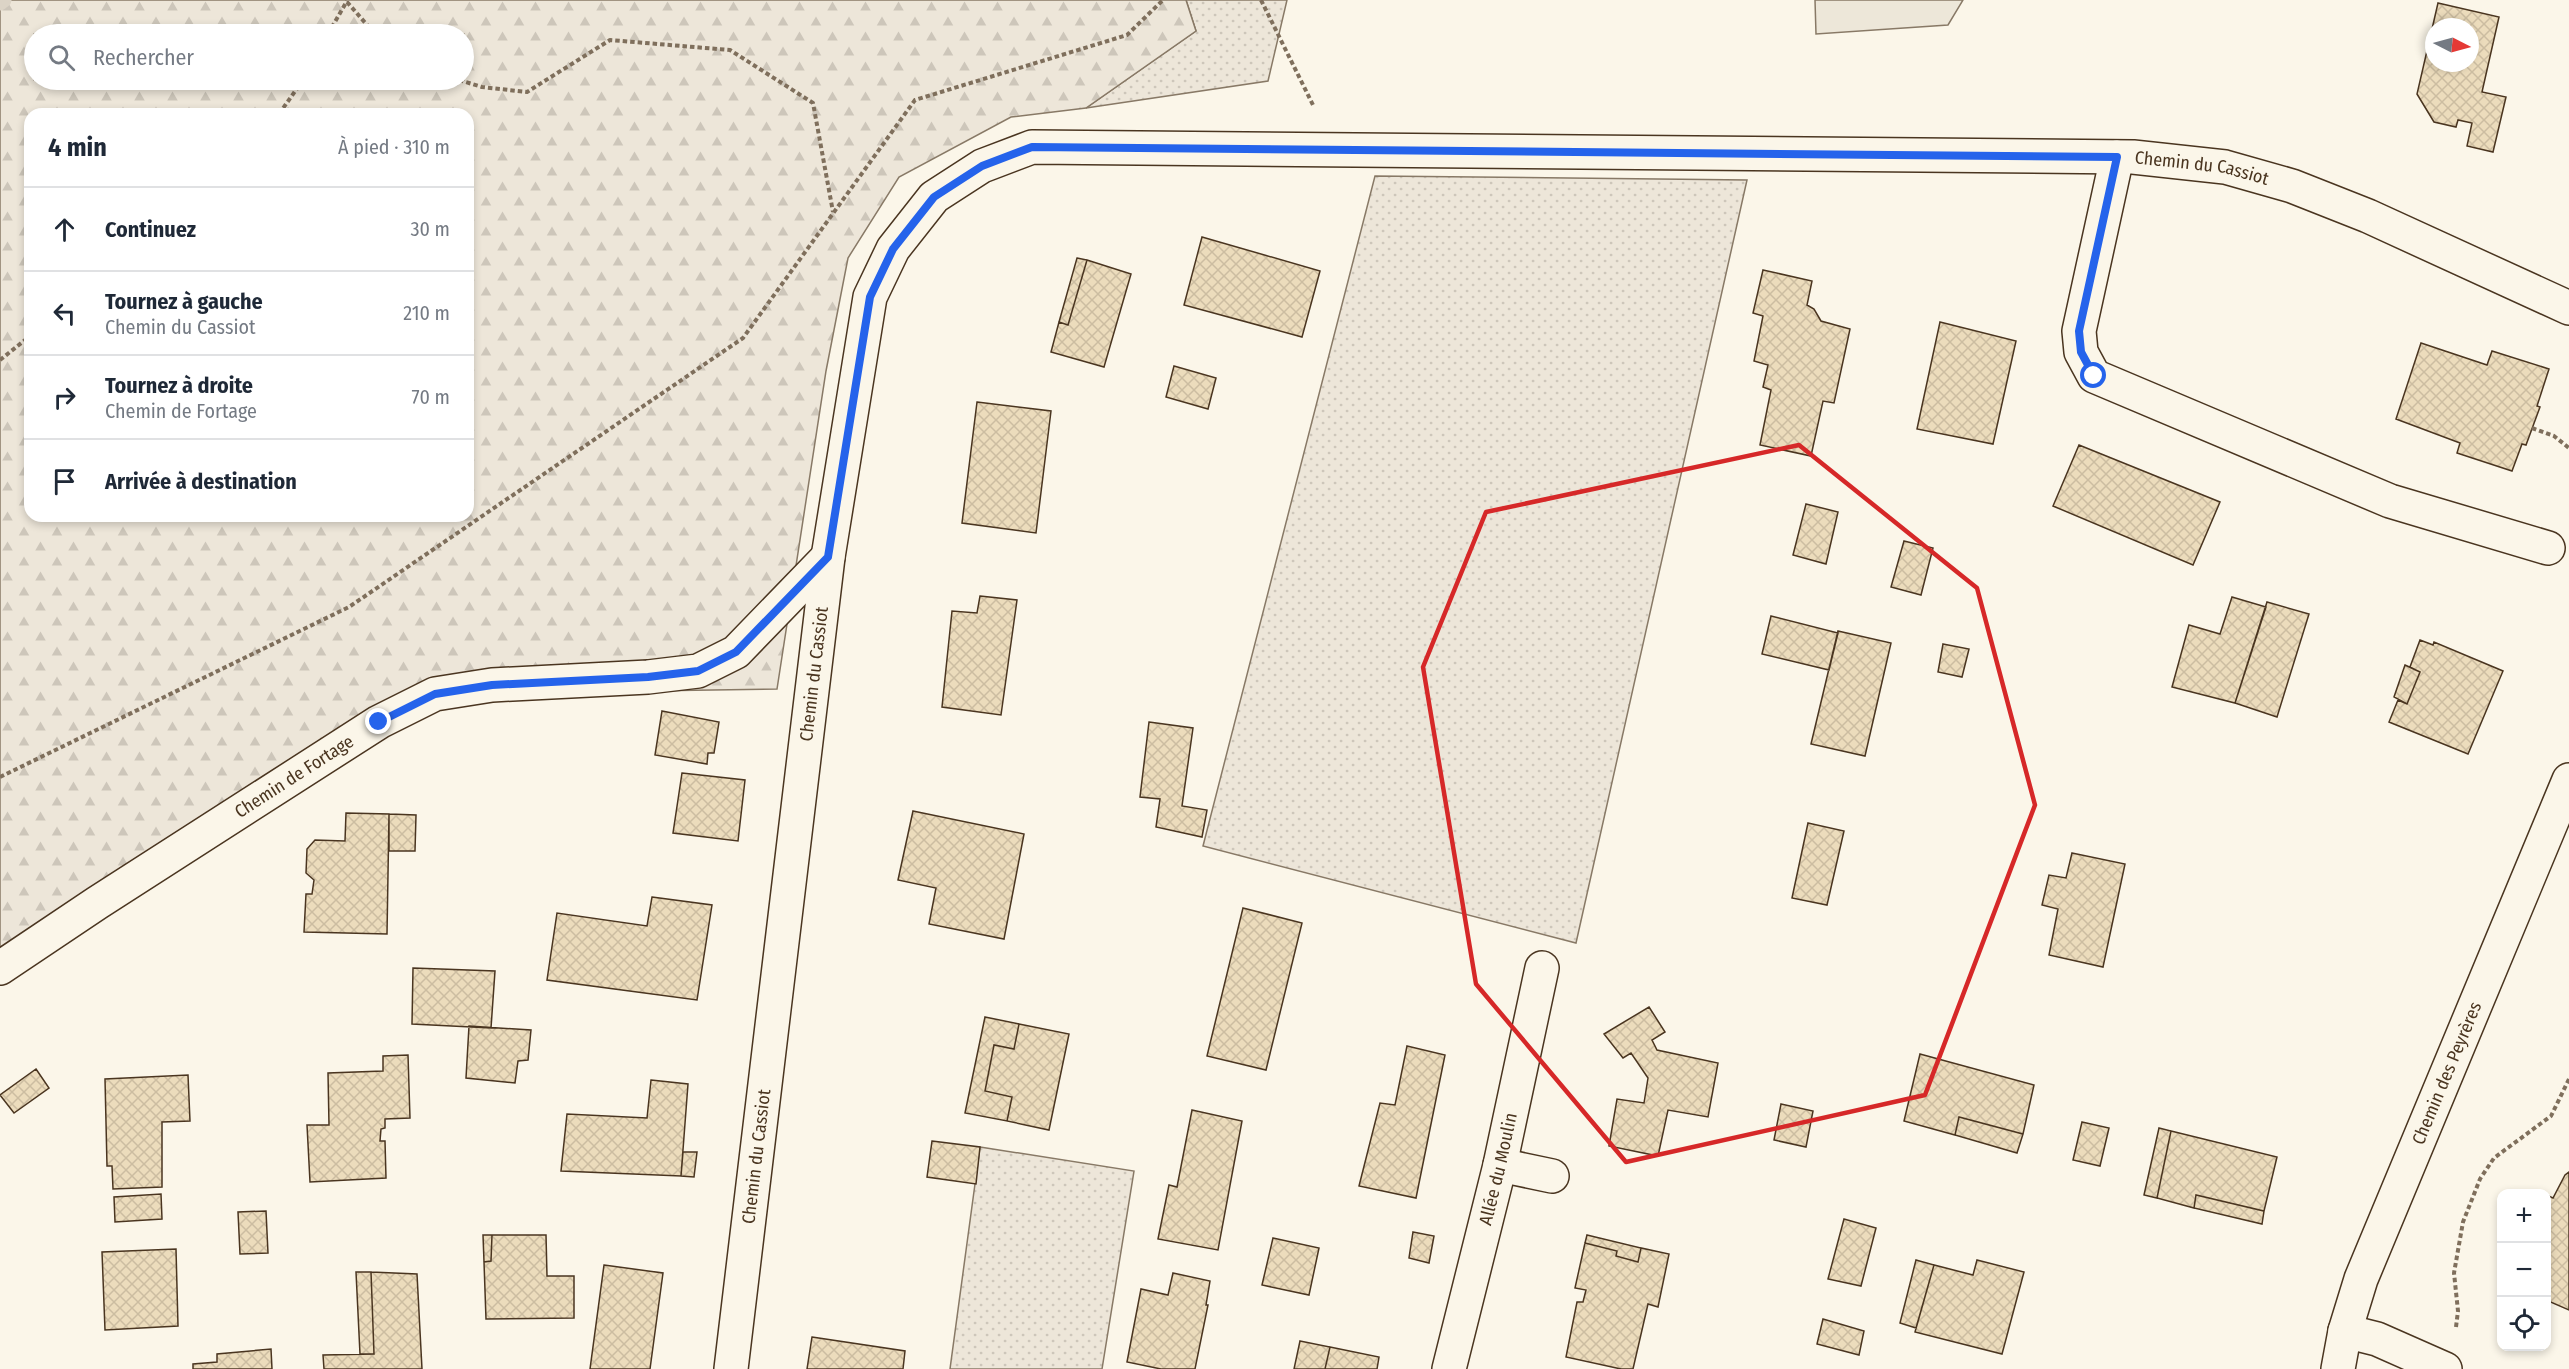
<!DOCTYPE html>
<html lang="fr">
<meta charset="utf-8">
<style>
body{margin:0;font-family:"Fira Sans Condensed",sans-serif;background:#f2f2f3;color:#1f2937}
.controls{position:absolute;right:18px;bottom:18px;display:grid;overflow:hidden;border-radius:12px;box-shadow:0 3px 9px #0003}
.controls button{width:54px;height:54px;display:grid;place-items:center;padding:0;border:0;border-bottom:2px solid #e0e1e3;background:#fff;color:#1f2937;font:30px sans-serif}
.compass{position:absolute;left:2425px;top:18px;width:54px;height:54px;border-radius:50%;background:#fff;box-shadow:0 3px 9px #0003;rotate:96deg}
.stop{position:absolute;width:18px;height:18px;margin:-14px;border:4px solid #2563eb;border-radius:50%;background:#fff}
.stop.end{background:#2563eb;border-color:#fff;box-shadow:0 2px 6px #0008}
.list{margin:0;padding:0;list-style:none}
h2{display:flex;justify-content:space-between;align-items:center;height:78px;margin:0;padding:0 24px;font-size:26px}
h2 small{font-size:20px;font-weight:400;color:#747a83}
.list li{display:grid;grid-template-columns:39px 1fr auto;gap:18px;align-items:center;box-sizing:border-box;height:84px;padding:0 24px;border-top:2px solid #e0e1e3}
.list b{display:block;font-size:22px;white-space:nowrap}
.list p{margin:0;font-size:20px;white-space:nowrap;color:#747a83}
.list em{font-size:20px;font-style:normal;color:#747a83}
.icon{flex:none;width:33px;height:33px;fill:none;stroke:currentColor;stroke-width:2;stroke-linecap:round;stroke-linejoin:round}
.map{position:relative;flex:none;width:2569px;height:1369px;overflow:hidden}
.search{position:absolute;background:#fff;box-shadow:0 3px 9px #0003;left:24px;top:24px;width:450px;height:66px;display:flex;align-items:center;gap:15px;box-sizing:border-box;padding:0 21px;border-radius:33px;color:#747a83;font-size:22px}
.panel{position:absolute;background:#fff;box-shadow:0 3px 9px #0003;left:24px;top:108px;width:450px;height:414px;border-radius:18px}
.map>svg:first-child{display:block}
</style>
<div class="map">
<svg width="2569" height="1369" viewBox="0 0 2569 1369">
<defs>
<pattern id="grass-dots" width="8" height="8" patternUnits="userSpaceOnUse" patternTransform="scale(1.5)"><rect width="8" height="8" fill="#ede6d9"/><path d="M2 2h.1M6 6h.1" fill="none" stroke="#cdc6ba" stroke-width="1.8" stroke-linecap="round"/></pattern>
<pattern id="forest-firs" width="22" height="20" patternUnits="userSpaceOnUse" patternTransform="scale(1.5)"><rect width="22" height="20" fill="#ede6d9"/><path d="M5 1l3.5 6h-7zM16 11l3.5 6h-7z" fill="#cdc6ba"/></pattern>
<pattern id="building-cross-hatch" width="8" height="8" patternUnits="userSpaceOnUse" patternTransform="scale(1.5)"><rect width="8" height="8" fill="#ecdcbc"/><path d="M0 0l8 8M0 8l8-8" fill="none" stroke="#ccbda1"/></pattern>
</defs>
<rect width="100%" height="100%" fill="#fbf6e9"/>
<!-- grass -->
<path fill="url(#grass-dots)" stroke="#887966" stroke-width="1.5" d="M1186,0H1287L1268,81L1086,108L1196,31Z
M1375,176L1747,180L1576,943L1203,846Z
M980,1147L1134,1171L1102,1369H950Z"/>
<!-- forest -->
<path fill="url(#forest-firs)" stroke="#887966" stroke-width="1.5" fill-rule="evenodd" d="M0,0H1186L1196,31L1086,108L1011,117L899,177L848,258L826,371L777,689L435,694L0,968ZM34,34H464V80H34ZM30,114H468V516H30Z"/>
<!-- parking -->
<path fill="#ede7d9" stroke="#887966" stroke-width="1.5" d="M1815,0H1963L1948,25L1816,34Z"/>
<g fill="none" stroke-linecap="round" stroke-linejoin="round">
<!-- stream -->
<path stroke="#dcd4c6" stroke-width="15" d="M0,3L4,0"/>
</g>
<!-- building -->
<path fill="url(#building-cross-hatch)" stroke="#4a3520" stroke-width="1.5" fill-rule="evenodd" d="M2438,3L2499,17L2482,92L2506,97L2493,152L2467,146L2472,123L2458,120L2456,127L2434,122L2417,94ZM2434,27H2470V63H2434Z
M1202,237L1320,271L1302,337L1184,305Z
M1077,258L1087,260L1068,325L1059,322Z
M1087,260L1131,274L1104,367L1051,352L1059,322L1068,325Z
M1763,270L1812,281L1807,305L1814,309L1821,321L1850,329L1834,403L1823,401L1811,456L1760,445L1771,390L1763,387L1768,365L1754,361L1763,316L1753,313Z
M1940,322L2016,341L1993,444L1917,429Z
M2421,343L2487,365L2492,351L2549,369L2537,406L2540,407L2526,445L2522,444L2512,471L2457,453L2460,443L2396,419Z
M1174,366L1216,378L1208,409L1166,397Z
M977,402L1051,411L1036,533L962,523Z
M2079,445L2220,502L2193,565L2053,506Z
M1806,504L1838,512L1826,564L1793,555Z
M1904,541L1933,548L1921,595L1891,587Z
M980,596L1017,600L1001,715L942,707L952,611L977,613Z
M2232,597L2266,607L2235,703L2172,687L2189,625L2220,634Z
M2267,602L2309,614L2277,717L2235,703Z
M1771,616L1838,633L1829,670L1762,654Z
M1838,631L1891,643L1865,756L1811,744Z
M2420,640L2433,645L2434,642L2503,671L2468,754L2389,722L2398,700L2407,704L2420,672L2410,667Z
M1943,644L1969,649L1962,677L1938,672Z
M2405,665L2420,672L2407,704L2394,697Z
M662,711L719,722L714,753H708L707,764L655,755Z
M1149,722L1193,728L1182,806L1207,810L1202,837L1156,827L1160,799L1140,797Z
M682,773L745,780L738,841L673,833Z
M913,811L1024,834L1004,939L929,924L936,888L898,880Z
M346,813L389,814L387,934L304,932L306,894H312L314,880L306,873L307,849L315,840L345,841Z
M389,814L416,815L415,851H389Z
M1808,823L1844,831L1827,905L1792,898Z
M2072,853L2125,864L2103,967L2049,955L2058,909L2042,905L2049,875L2066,878Z
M652,897L712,905L697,1000L547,980L557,913L647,926Z
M1243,908L1302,923L1266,1070L1207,1056Z
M413,968L495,971L491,1028L412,1024Z
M1649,1007L1665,1032L1652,1040L1657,1050L1718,1063L1708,1117L1668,1110L1658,1156L1609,1146L1617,1099L1644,1103L1648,1078L1631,1053L1623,1058L1604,1034Z
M985,1017L1019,1024L1014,1049L994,1045L985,1091L1012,1097L1007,1121L965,1113Z
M1019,1024L1069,1034L1049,1130L1007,1121L1012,1097L985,1091L994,1045L1014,1049Z
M469,1026L531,1030L528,1060L518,1061L515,1083L466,1078Z
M1407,1046L1445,1055L1416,1198L1359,1186L1380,1103L1395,1105Z
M1920,1054L2034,1085L2023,1134L1959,1117L1955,1135L1904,1121Z
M408,1055L410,1118L385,1119V1128L381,1129L380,1141H385L386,1178L310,1182L307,1125H329L328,1073L383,1071V1056Z
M36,1069L49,1088L14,1113L0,1095Z
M188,1075L190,1121L162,1122V1187L113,1189L112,1166H107L105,1079Z
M651,1080L688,1084L681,1176L561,1171L567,1114L647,1118Z
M1781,1104L1813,1111L1806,1147L1774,1140Z
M1192,1110L1242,1121L1218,1250L1158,1239L1169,1185L1177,1187Z
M1959,1117L2023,1134L2017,1153L1955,1135Z
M2082,1122L2109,1128L2100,1166L2073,1160Z
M2159,1128L2171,1131L2157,1198L2144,1195Z
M2171,1131L2277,1157L2264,1211L2196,1195L2194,1208L2157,1198Z
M932,1141L980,1147L976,1184L927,1177Z
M683,1152H697L694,1177L681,1176Z
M2569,1172V1310L2546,1300V1195L2553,1198L2565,1175Z
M161,1194L162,1219L115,1222L114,1197Z
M2196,1195L2264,1211L2262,1224L2194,1208Z
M266,1211L268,1253L240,1254L238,1212Z
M1844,1219L1876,1228L1861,1286L1828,1279Z
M1413,1232L1434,1236L1429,1263L1409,1258Z
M483,1235H492L491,1261L484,1262Z
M492,1235H546L547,1276H574V1318L486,1319L484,1262L491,1261Z
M1587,1235L1641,1248L1638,1262L1616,1256L1617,1251L1585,1243Z
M1273,1238L1319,1248L1309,1295L1262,1285Z
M1585,1243L1617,1251L1616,1256L1638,1262L1641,1248L1669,1254L1658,1307L1648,1304L1633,1369H1621L1566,1357L1577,1302H1583L1586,1290L1575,1288Z
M176,1249L178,1326L105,1330L102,1252Z
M1916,1260L1934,1265L1916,1328L1900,1323Z
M1977,1260L2024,1272L2002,1354L1915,1332L1934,1265L1973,1275Z
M604,1265L663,1273L650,1369H590Z
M356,1272H371L374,1354H360Z
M371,1272L417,1274L422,1369H324L323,1355L374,1354Z
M1173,1273L1210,1281L1206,1305H1208L1195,1369H1161L1127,1362L1141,1289L1168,1295Z
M1823,1319L1864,1331L1859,1355L1817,1344Z
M812,1337L905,1351L903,1369H807Z
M1300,1341L1330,1347L1325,1369H1294Z
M1330,1347L1379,1357L1377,1369H1325Z
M271,1349L272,1369H193V1364L217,1362V1354Z"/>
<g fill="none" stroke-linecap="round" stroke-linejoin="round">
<defs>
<g id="minor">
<path d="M2117,157L2079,331L2081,352L2094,376L2390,501L2548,548"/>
<path id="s1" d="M0,968L97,903L379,722L435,694L492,685L648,677L698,671L736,652L828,557"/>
<path d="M1500,1165L1552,1176"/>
<path d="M2345,1331L2377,1339L2445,1369"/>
<path id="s2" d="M731,1369L828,557L870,297L893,249L934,197L982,166L1032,147L2133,157L2225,167L2292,186L2368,216L2569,308"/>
<path id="s3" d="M1449,1369L1500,1165L1542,968"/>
<path id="s4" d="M2338,1369L2345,1331L2361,1279L2569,780"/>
</g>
</defs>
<!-- minor casing -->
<use href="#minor" stroke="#4a3520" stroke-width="36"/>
<!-- path -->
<path stroke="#7f6f5c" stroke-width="4" stroke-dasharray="4.5 3" stroke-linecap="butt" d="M1261,0L1314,107
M347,2L375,34
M328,34L347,1
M459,80L482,87L527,92L610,40L730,50L813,103L833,212
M279,114L303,80
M0,360L30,336
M2532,428L2554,436L2569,448
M0,777L349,607L743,338L915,100L1127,35L1163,0
M2456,1327L2458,1311L2454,1273L2463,1222L2480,1179L2494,1158L2551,1116L2569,1079"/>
<!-- minor -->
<use href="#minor" stroke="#fbf6e9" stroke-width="33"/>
</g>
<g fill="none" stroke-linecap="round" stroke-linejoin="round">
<!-- route -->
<path stroke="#2563eb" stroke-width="8" d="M379,722L435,694L492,685L648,677L698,671L736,652L828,557L870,297L893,249L934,197L982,166L1032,147L2117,157L2079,331L2081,352L2094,376"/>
</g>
<!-- marked area -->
<path fill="none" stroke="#d62828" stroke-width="4.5" stroke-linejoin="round" d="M1799,445L1977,588L2035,805L1925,1095L1626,1162L1476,984L1423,667L1486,512Z"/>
<g text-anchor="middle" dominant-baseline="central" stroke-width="4.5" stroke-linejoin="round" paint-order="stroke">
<!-- street labels -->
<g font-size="18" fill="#4a3520" stroke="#fbf6e9">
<text stroke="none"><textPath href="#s2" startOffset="2482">Chemin du Cassiot</textPath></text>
<text stroke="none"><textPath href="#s2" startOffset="700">Chemin du Cassiot</textPath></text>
<text stroke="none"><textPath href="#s1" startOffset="351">Chemin de Fortage</textPath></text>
<text stroke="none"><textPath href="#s4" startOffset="316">Chemin des Peyrères</textPath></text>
<text stroke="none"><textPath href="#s2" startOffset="214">Chemin du Cassiot</textPath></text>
<text stroke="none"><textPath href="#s3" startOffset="206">Allée du Moulin</textPath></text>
</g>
</g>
</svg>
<div class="controls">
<button>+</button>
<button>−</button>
<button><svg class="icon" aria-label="locate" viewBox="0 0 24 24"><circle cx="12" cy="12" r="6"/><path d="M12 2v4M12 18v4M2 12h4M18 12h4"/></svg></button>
</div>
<svg class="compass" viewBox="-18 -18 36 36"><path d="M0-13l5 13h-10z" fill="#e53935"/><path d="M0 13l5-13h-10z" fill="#747a83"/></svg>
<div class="stop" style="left:2094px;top:376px"></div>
<div class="stop end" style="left:379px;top:722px"></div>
<div class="search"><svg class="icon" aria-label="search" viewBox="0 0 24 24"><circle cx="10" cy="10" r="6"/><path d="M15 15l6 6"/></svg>Rechercher</div>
<section class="panel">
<h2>4 min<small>À pied · 310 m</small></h2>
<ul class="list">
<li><svg class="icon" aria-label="ahead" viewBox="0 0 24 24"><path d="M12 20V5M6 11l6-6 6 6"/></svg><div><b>Continuez</b></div><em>30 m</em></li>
<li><svg class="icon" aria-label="left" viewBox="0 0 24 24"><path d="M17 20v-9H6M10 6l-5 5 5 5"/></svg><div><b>Tournez à gauche</b><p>Chemin du Cassiot</p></div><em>210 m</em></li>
<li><svg class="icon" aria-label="right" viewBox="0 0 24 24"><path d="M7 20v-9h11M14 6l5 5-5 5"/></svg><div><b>Tournez à droite</b><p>Chemin de Fortage</p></div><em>70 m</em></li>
<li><svg class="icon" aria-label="arrive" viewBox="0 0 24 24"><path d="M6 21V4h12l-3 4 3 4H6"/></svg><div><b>Arrivée à destination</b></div></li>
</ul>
</section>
</div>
